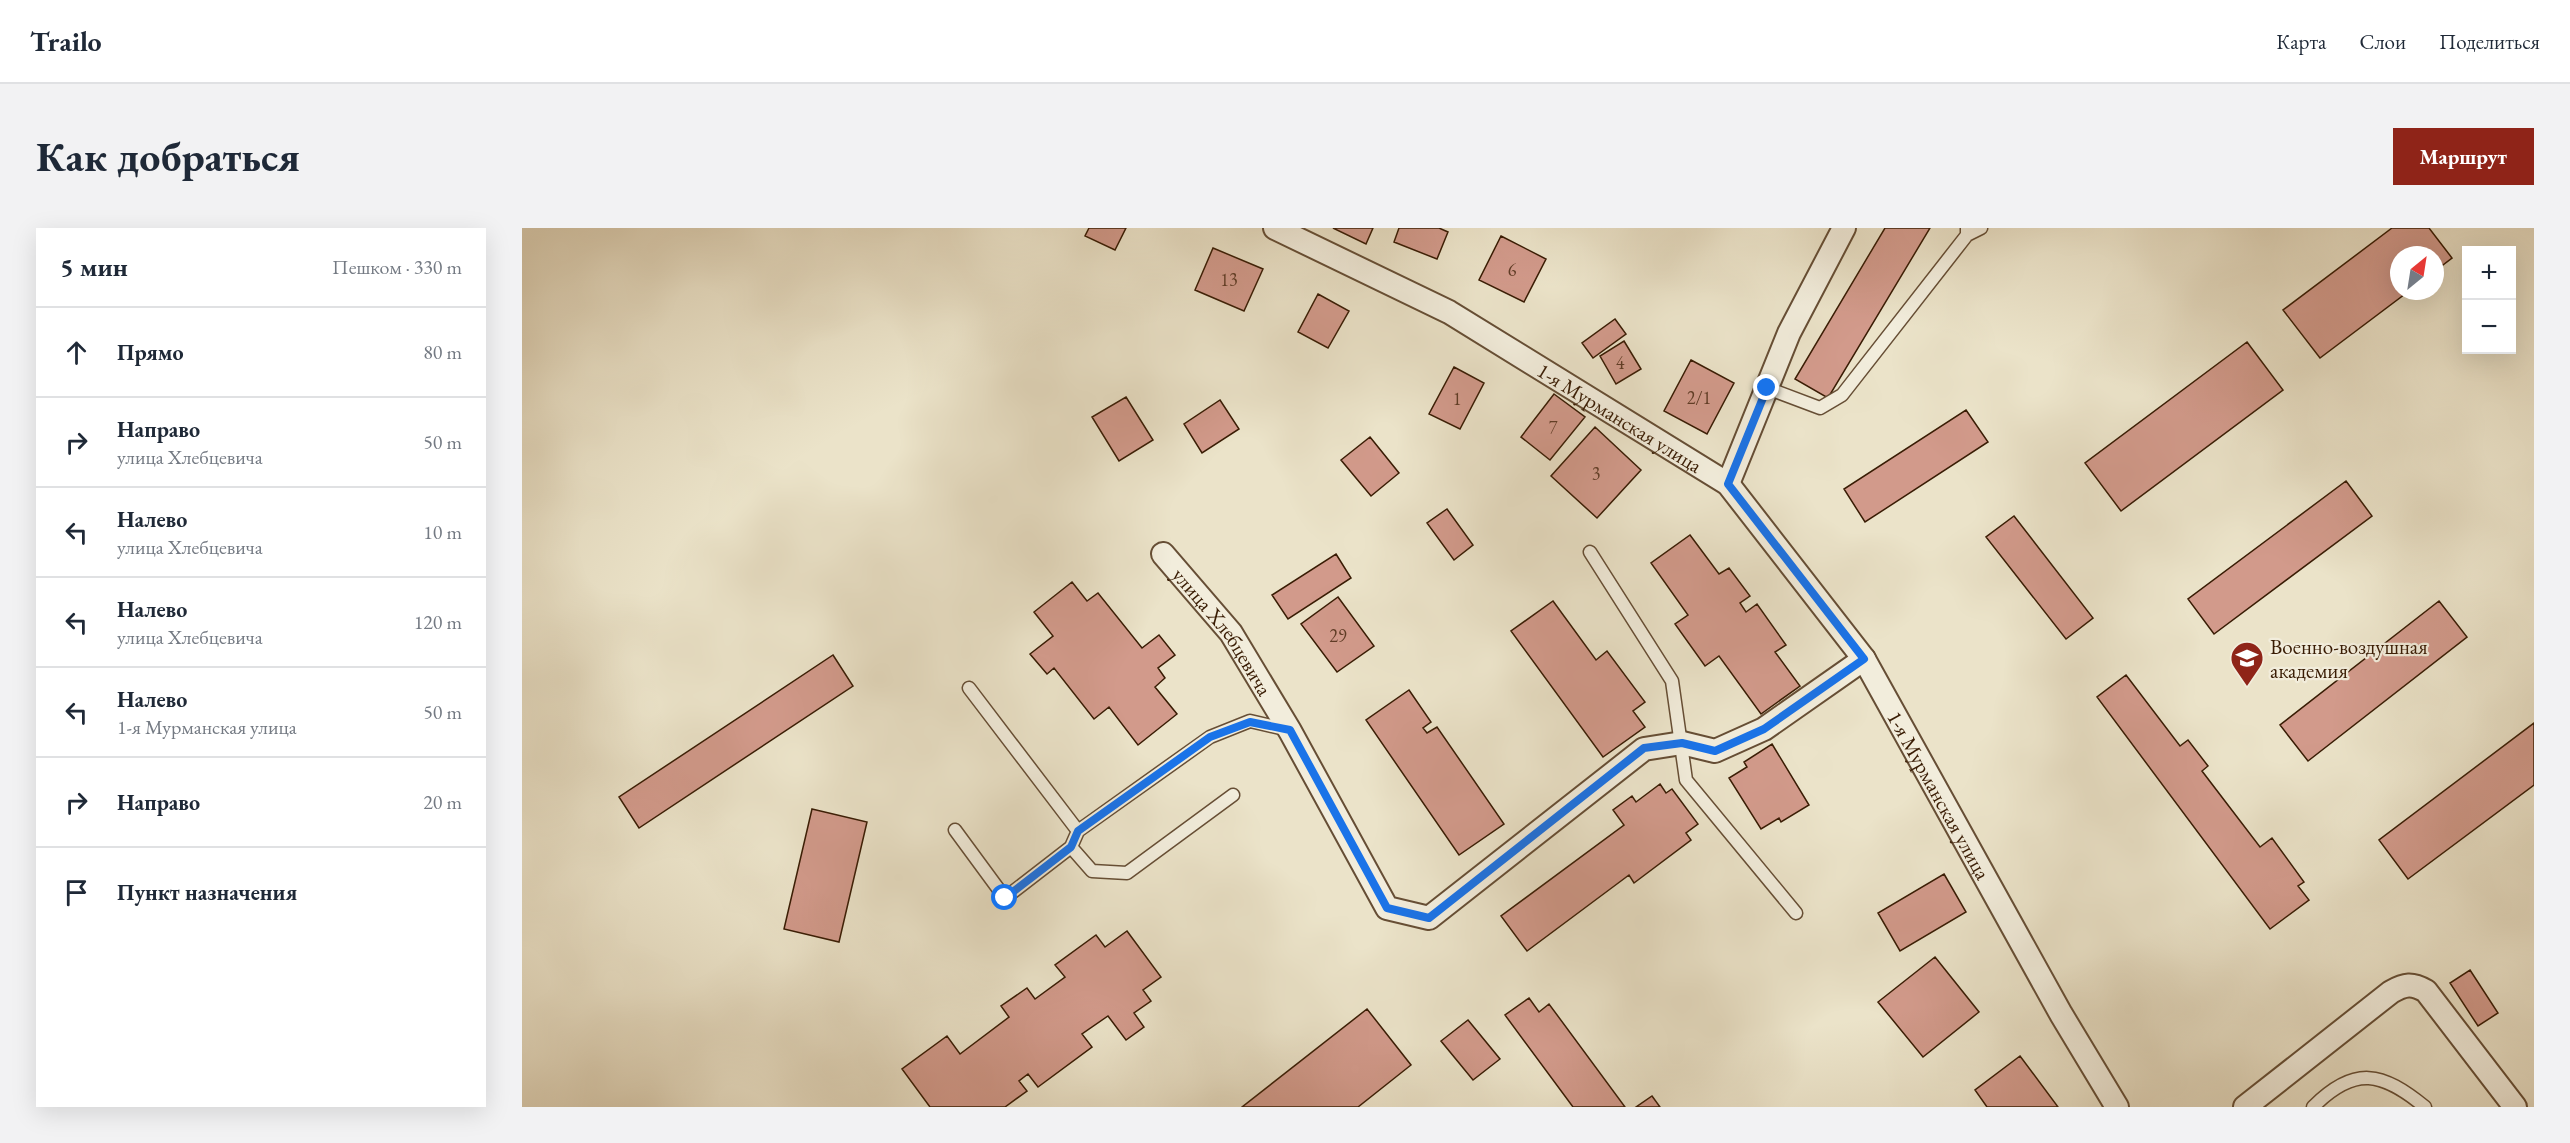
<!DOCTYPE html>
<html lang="ru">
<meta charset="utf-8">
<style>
body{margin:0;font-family:"EB Garamond",serif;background:#f2f2f3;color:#1f2937}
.controls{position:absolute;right:18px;top:18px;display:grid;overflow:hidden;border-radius:0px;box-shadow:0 6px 24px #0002}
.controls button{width:54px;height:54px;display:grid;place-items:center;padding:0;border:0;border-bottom:2px solid #e0e1e3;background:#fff;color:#1f2937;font:30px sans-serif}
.compass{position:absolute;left:1868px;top:18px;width:54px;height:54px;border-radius:50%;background:#fff;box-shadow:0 6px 24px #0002;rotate:30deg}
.stop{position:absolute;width:18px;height:18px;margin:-14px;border:4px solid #1a73e8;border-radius:50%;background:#fff}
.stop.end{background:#1a73e8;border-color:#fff;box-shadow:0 2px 6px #0008}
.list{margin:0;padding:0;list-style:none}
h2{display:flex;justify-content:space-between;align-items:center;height:78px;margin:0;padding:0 24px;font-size:26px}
h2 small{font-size:20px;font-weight:400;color:#747a83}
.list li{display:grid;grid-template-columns:39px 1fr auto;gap:18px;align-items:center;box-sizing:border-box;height:90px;padding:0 24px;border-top:2px solid #e0e1e3}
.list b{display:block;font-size:22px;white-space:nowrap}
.list p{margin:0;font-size:20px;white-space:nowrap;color:#747a83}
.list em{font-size:20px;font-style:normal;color:#747a83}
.icon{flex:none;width:33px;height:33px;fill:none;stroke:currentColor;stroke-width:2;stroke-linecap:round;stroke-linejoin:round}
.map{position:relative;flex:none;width:2012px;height:879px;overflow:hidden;border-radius:0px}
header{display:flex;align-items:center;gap:36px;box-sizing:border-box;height:84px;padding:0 30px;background:#fff;border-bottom:2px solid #e0e1e3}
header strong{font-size:28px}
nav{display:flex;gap:33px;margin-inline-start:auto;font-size:21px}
.intro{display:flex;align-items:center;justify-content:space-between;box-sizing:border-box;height:144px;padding:0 36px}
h1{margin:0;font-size:42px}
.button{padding:15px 27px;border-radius:0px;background:#8f2418;color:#fff;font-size:21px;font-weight:700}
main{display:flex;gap:36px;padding:0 36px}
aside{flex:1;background:#fff;border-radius:0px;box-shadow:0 6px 24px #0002}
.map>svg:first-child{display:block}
</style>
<header>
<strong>Trailo</strong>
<nav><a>Карта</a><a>Слои</a><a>Поделиться</a></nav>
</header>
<div class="intro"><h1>Как добраться</h1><a class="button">Маршрут</a></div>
<main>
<aside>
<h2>5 мин<small>Пешком · 330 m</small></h2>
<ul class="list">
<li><svg class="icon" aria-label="ahead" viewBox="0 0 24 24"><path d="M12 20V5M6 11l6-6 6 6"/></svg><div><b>Прямо</b></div><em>80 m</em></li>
<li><svg class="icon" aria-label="right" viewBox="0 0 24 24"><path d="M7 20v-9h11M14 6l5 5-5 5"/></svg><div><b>Направо</b><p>улица Хлебцевича</p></div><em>50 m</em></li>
<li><svg class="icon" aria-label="left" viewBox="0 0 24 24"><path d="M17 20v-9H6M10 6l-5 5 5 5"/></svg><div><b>Налево</b><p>улица Хлебцевича</p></div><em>10 m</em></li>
<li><svg class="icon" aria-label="left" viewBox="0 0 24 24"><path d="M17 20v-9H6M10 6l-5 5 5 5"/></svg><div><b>Налево</b><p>улица Хлебцевича</p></div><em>120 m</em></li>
<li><svg class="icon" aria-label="left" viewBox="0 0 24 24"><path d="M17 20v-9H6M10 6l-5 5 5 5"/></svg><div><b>Налево</b><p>1-я Мурманская улица</p></div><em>50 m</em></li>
<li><svg class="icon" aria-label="right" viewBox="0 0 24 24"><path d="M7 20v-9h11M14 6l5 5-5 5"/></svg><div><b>Направо</b></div><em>20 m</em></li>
<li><svg class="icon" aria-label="arrive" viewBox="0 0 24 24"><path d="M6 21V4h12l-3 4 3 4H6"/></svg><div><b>Пункт назначения</b></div></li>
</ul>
</aside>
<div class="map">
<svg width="2012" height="879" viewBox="0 0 2012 879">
<rect width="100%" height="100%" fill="#ebe3c9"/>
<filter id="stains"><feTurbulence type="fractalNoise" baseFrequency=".00333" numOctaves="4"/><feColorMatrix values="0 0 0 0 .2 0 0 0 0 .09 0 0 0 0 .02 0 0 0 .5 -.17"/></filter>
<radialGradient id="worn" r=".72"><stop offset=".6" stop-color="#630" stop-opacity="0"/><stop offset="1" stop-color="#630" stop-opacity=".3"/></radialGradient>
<!-- building -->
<path fill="#d29a8b" stroke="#391c04" stroke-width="1.5" d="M567,0H604L593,22L563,8Z
M811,0H851L844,16Z
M877,0H917L926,4L915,31L872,14Z
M1363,0H1408L1306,170L1273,151Z
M1870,0H1907L1930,30L1913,43V27H1877V63H1887L1798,130L1761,82Z
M979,8L1024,31L1002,74L957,52Z
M691,20L741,41L722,83L673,62Z
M796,66L827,83L806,120L776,104Z
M1093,91L1104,106L1071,130L1060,115Z
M1102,113L1119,141L1094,156L1078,128Z
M1725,114L1761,162L1599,283L1563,235Z
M1169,132L1212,155L1185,206L1142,183Z
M932,139L962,155L938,201L907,186Z
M1032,166L1063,189L1028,232L999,209Z
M604,169L631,212L597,233L570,189Z
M698,172L717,201L680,225L662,196Z
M1444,182L1466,214L1343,294L1322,261Z
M1073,199L1119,242L1075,290L1029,248Z
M848,209L877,245L849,268L819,232Z
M1824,253L1850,288L1692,406L1666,371Z
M925,281L951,317L932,332L905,295Z
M1492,288L1571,390L1544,411L1464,309Z
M1168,307L1197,346L1207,340L1228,368L1218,375L1224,384L1235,376L1264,417L1253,424L1278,458L1239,486L1197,428L1183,438L1153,396L1166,387L1129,335Z
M814,326L829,350L766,391L750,367Z
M550,354L565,373L576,365L620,420L637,407L653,427L636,440L643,450L633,459L655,486L616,517L587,479L572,491L532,440L525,446L508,426L531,408L512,384Z
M816,369L852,418L815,444L779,396Z
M1031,373L1074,432L1085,423L1123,474L1111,483L1123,499L1081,529L989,403Z
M1917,373L1945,409L1786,533L1758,497Z
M311,427L331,458L117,600L97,569Z
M1604,447L1658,518L1666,512L1686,538L1680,543L1738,619L1750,610L1782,654L1776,658L1787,672L1748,701L1575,469Z
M887,462L909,494L901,500L905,505L915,499L982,596L937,627L844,492Z
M2012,495V557L1886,651L1857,612Z
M1250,516L1287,577L1259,594L1257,590L1239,601L1207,550L1225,539L1222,534Z
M1138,556L1144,565L1150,561L1176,596L1164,605L1169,612L1112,655L1107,647L1005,723L979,688L1102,597L1091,582L1110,568L1114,574Z
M290,581L345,594L317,714L262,701Z
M1422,646L1444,684L1378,723L1356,685Z
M605,703L639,749L621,762L629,773L612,785L622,799L604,812L586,788L560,806L570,819L516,859L506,846L497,853L505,863L483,879H408L380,841L425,808L438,826L487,789L479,778L505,760L513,771L543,749L533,737L574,707L583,719Z
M1413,729L1457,784L1401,829L1356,774Z
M1948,742L1976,785L1956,798L1928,755Z
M1007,770L1017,784L1027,776L1103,879H1051L983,787Z
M845,781L889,837L836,879H720Z
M946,792L978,831L951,852L919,813Z
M1498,828L1536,879H1465L1453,862Z
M1130,868L1138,879H1114Z"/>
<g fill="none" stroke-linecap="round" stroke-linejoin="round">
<defs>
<path id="lane" d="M1445,7L1459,0
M1245,160L1298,180L1320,167L1445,7V0
M1068,324L1150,453L1164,552L1274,685
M447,460L556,603L688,509L728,493L767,502
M433,602L483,670L549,619L556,603
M549,619L570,643L605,645L711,567
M1791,879C1833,837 1860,844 1903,879"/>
<g id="street">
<path id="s1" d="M753,0L927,84L1206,256L1342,431L1539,786L1595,879"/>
<path d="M1206,256L1267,105L1322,0"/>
<path id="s2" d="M641,326L709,405L768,503L865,680L907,690L1122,521L1160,515L1193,523L1242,501L1342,431"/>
<path d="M1723,879L1869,764C1883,756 1890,755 1904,763L1993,879"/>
</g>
</defs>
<!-- lane casing -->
<use href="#lane" stroke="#664e35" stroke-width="15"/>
<!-- street casing -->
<use href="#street" stroke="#664e35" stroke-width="26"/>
<!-- lane -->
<use href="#lane" stroke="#f2eddc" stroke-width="12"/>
<!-- street -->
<use href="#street" stroke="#f2eddc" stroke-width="22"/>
</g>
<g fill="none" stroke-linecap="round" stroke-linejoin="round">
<!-- route -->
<path stroke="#1a73e8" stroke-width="8" d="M483,670L549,619L556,603L688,509L728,494L768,502L865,680L907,690L1122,520L1160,515L1193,523L1242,501L1342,431L1206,256L1245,160"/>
</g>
<!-- icons -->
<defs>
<symbol id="university-pin" viewBox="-11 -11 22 30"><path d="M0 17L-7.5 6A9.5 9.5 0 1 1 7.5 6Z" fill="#8f2418" stroke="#f2eddc"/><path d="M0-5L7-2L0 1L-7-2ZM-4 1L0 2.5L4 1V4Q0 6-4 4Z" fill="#fff"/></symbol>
</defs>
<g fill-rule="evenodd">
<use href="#university-pin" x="1706" y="411" width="38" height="52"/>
</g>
<g text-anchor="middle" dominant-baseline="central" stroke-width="4.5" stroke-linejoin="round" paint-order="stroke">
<!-- number labels -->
<g font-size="18" fill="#5f3c26">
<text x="990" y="41">6</text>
<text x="707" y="51">13</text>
<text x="1098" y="134">4</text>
<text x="1177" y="169">2/1</text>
<text x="935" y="170">1</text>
<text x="1031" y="199">7</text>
<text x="1074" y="245">3</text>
<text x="816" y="407">29</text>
</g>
<!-- street labels -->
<g font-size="21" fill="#391c04" stroke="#f2eddc">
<text stroke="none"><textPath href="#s1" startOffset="394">1-я Мурманская улица</textPath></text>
<text stroke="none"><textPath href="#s2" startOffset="98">улица Хлебцевича</textPath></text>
<text stroke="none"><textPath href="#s1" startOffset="898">1-я Мурманская улица</textPath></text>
</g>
<!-- poi labels -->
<g font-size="21" fill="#391c04" stroke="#f2eddc" text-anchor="start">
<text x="1748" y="418">Военно-воздушная<tspan x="1748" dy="24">академия</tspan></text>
</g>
</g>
<rect width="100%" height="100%" filter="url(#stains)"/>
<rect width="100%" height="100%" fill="url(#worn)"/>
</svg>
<div class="controls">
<button>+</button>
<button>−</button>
</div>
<svg class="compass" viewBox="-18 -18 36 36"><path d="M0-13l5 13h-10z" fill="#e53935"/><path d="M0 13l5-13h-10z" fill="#747a83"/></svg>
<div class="stop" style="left:483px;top:670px"></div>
<div class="stop end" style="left:1245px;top:160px"></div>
</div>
</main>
